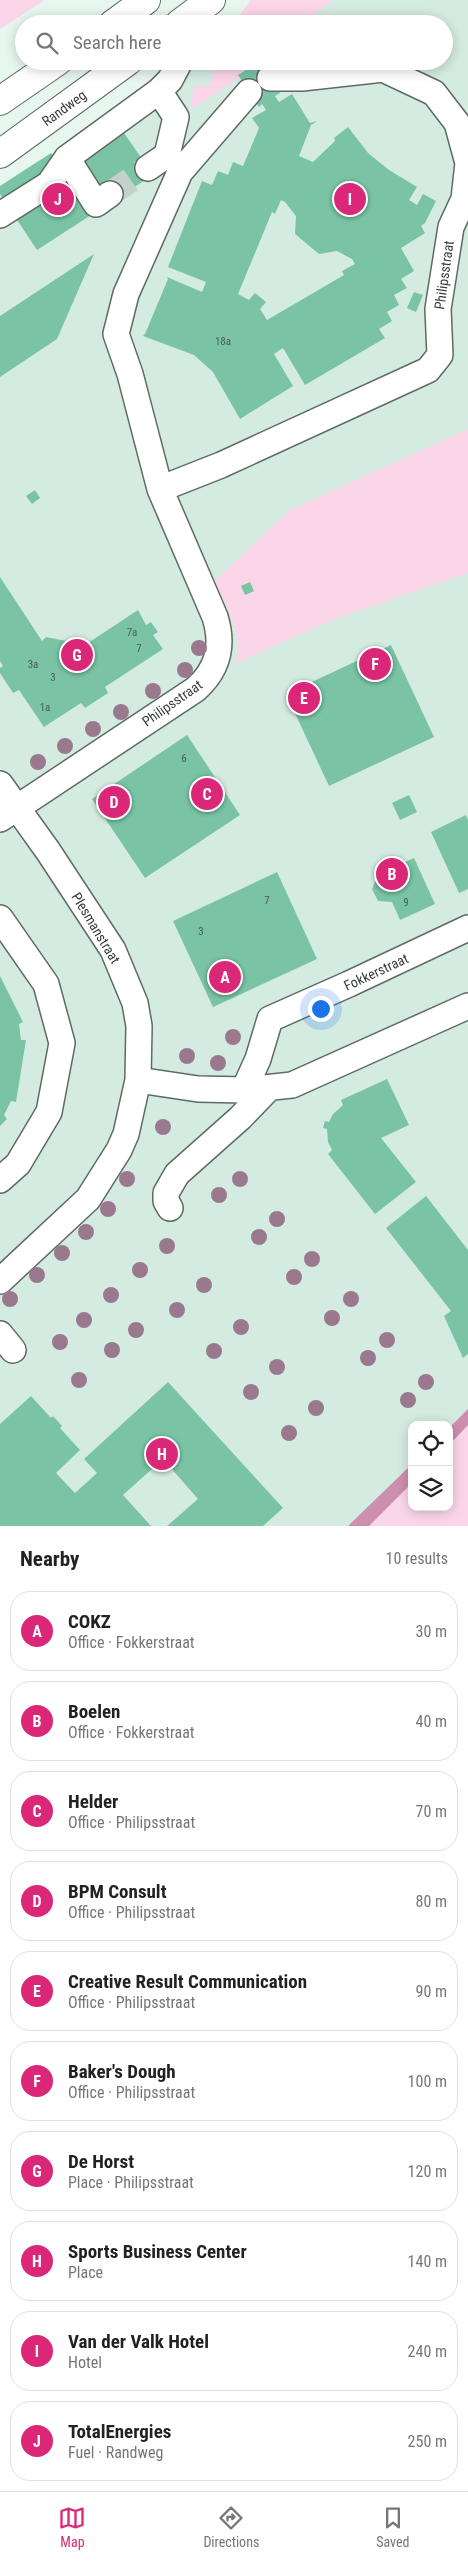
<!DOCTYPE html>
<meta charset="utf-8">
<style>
body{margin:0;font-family:"Roboto Condensed",sans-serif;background:#f2f2f2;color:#222}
.controls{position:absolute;right:15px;bottom:15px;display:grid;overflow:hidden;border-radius:10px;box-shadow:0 2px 12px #0003}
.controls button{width:45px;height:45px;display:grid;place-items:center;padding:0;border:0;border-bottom:1px solid #e0e0e0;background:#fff;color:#222;font:25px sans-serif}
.you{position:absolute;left:320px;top:1008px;width:18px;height:18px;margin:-12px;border:4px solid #fff;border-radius:50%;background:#1a73e8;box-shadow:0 0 0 8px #1a73e833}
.badge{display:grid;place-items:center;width:32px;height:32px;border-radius:50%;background:#db2777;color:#fff;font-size:16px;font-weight:700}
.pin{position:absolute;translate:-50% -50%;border:2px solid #fff;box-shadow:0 1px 5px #0006}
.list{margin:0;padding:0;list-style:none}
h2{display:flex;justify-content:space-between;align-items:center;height:65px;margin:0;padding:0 20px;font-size:21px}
h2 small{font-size:16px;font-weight:400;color:#767676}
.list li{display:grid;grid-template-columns:32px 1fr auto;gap:15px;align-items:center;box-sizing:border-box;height:80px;margin:0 10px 10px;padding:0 10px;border:1px solid #e0e0e0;border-radius:20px}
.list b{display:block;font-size:19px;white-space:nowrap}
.list p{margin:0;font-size:16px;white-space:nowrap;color:#767676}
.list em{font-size:16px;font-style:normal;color:#767676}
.icon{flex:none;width:28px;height:28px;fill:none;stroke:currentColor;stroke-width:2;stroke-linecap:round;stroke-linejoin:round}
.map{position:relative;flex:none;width:468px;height:1526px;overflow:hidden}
.search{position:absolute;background:#fff;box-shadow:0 2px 12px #0003;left:15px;right:15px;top:15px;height:55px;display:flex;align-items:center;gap:12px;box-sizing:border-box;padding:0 18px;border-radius:28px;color:#767676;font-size:19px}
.sheet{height:965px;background:#fff}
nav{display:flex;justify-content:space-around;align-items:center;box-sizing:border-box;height:70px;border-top:1px solid #e0e0e0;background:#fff;font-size:14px;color:#767676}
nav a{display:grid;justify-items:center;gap:2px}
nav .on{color:#db2777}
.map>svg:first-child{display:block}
</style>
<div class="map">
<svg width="468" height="1526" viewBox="0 0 468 1526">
<rect width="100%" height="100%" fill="#e7f6ef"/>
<!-- built -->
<path fill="#d4ebe1" d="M268,0H468V1472L449,1488V1425H412V1507L409,1526H0V193L183,61H444V24H235Z"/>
<!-- green -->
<path fill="#fad6e8" d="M0,0H45L0,29Z
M251,0H333L300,24H233Z
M216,61H265L190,110L194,86H209Z
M468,429V573L332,620L234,664C245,637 225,605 214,581L290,510Z
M468,1425V1526H369L412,1483V1507H449V1445Z"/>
<!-- water -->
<path fill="#cd8faf" d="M468,1409V1425L449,1445V1428Z
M412,1464V1483L369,1526H348Z"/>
<!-- building -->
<path fill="#7ac4a5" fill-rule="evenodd" d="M260,61L280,93L275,96L279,102L292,94L310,123L317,121L311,125L299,156L313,162L335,141L334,138L348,127L368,153L389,170L417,187L409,200L417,205L423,194L436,201L425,223L421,226L425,233L401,248L414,271L401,279L407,288L394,295L399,305L387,312L392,321L379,329L385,338L305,385L283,348L274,354L293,386L240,419L213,372L194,355L143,336L145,334L168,279L167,277L202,292L206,282L168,267L202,181L212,185L218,171L228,175L233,162L243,166L259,128L252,118L266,110L262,104L259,107L238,75ZM281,200L285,202L296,216L295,234L319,254L337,251L352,259L355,264L342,271L344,275L267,320L260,309L266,302L255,293L249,300L238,294L272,212L275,214Z
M124,133L153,175L37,250L0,194V186L51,153L63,171Z
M94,254L57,339L0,377V316Z
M414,292L423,295L416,312L407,308Z
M35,490L40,498L32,504L26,496Z
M0,577L42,641L46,637L77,643L79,649L138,610L146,625L151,622L158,632L153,635L163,649L105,687L108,693L85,708L81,703L44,727L19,690L13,693L0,673V668L3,666L0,661Z
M250,582L254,591L245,595L241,586Z
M391,645L434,737L329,786L286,694Z
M187,735L240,815L145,878L92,799Z
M409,795L417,812L400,820L392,803Z
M466,815L468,820V889L459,893L431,832Z
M414,858L435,904L400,920L392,902L378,901L372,889L375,882L380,877L379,874Z
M277,872L317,959L213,1007L173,921Z
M0,976L23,1022L19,1024L21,1040H26L16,1102L11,1101L4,1115L7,1119L0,1126Z
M387,1079L409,1125L381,1138L416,1182L375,1214L328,1154L332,1150L328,1142L327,1129L323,1128L325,1121L329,1122L333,1114L343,1105L341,1100Z
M426,1196L468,1250V1354L463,1358L444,1316L451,1311L386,1228Z
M168,1382L283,1508L263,1526H167L198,1499L163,1459L123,1495L151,1526H0V1424L31,1396L51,1418L53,1416L62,1426L60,1428L80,1450L56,1473L75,1493L97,1473L84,1459Z"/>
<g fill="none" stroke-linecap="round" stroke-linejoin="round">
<!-- minor-tunnel -->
<path stroke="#c4d1cb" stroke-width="25" stroke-dasharray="25 12" stroke-linecap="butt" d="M110,194L148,168"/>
<defs>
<path id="minor" d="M67,158L96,204L110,194
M148,168L167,155L176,117L159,91
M0,215L49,184L67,158L159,91L170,80L180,61
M160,489L221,465L428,370L440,355L438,309L451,227L464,199L468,163L457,123L434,93L383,69L302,78H270
M0,784L48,851L113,950L135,1003L139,1026L138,1080L126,1134L119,1150L88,1199L0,1281
M0,819L196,689C218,669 224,646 215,617L160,489L130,374L116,334L126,294L180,172L249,92
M0,918L46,984L62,1043L49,1112L18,1164L0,1180
M138,1080L198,1089L244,1090L292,1085L468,1006
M244,1090L258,1059L270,1019L349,984L468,928
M170,1208L166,1201V1193L177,1174L240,1118L268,1089
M0,1334L13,1350"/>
<path id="major" d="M113,24L146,0
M179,24L211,0
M0,101L58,61
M0,154L128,61"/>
</defs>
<!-- minor casing -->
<use href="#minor" stroke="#5e6b65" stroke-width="28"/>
<!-- major casing -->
<use href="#major" stroke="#5e6b65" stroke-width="30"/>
<!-- minor -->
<use href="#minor" stroke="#fff" stroke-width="25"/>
<!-- major -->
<use href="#major" stroke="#fff" stroke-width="28"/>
</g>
<!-- trees -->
<g fill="#9a798f">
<circle cx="199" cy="648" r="8"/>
<circle cx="185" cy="670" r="8"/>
<circle cx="153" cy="691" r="8"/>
<circle cx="121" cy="712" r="8"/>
<circle cx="93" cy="729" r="8"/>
<circle cx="65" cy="746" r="8"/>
<circle cx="38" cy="762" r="8"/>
<circle cx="233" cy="1037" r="8"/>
<circle cx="187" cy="1056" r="8"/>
<circle cx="218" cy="1063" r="8"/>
<circle cx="163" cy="1127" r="8"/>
<circle cx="127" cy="1179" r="8"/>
<circle cx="240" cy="1179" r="8"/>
<circle cx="219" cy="1195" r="8"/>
<circle cx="108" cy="1209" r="8"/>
<circle cx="277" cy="1219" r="8"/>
<circle cx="86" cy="1232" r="8"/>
<circle cx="259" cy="1237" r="8"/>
<circle cx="167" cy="1246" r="8"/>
<circle cx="62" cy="1253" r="8"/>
<circle cx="312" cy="1259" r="8"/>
<circle cx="140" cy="1270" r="8"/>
<circle cx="37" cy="1275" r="8"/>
<circle cx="294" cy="1277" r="8"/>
<circle cx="204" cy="1285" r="8"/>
<circle cx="111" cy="1295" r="8"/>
<circle cx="10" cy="1299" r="8"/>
<circle cx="351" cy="1299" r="8"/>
<circle cx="177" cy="1310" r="8"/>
<circle cx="332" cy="1318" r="8"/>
<circle cx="84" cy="1320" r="8"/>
<circle cx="241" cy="1327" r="8"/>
<circle cx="136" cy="1330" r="8"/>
<circle cx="387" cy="1340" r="8"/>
<circle cx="60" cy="1342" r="8"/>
<circle cx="112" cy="1350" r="8"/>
<circle cx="214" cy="1351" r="8"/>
<circle cx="368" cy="1358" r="8"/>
<circle cx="277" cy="1367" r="8"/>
<circle cx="79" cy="1380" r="8"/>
<circle cx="426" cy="1382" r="8"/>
<circle cx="251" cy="1392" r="8"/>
<circle cx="408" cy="1400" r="8"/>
<circle cx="316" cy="1408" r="8"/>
<circle cx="289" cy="1433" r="8"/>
</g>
<g text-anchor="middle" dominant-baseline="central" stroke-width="4" stroke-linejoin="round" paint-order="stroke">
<!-- number labels -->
<g font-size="11" fill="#485f56">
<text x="223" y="341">18a</text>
<text x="132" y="632">7a</text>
<text x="139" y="648">7</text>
<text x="33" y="664">3a</text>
<text x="53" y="677">3</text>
<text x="45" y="707">1a</text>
<text x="184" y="758">6</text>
<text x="267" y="900">7</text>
<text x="406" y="902">9</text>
<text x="201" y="931">3</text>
</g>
<!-- street labels -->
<g font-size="14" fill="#383d3b" stroke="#fff">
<text transform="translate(64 108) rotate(-36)">Randweg</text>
<text transform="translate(444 275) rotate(-82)">Philipsstraat</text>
<text transform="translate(172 703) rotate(-35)">Philipsstraat</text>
<text transform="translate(96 928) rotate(59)">Plesmanstraat</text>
<text transform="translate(376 972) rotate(-25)">Fokkerstraat</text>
</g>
</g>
</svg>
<div class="controls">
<button><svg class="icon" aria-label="locate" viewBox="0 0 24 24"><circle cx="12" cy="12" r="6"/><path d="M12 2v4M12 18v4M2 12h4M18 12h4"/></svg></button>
<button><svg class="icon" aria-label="layers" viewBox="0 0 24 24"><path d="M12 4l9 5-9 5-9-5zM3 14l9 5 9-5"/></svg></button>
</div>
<div class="you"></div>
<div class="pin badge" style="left:225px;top:977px">A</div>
<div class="pin badge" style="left:392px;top:874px">B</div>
<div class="pin badge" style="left:207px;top:794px">C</div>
<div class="pin badge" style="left:114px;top:802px">D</div>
<div class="pin badge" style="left:304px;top:698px">E</div>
<div class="pin badge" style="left:375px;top:664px">F</div>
<div class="pin badge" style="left:77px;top:655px">G</div>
<div class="pin badge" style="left:162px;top:1454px">H</div>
<div class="pin badge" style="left:350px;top:199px">I</div>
<div class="pin badge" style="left:58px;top:199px">J</div>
<div class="search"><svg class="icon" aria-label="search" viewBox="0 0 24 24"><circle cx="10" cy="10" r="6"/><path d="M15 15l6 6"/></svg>Search here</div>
</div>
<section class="sheet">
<h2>Nearby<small>10 results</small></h2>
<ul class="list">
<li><span class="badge">A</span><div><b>COKZ</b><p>Office · Fokkerstraat</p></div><em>30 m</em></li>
<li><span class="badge">B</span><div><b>Boelen</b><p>Office · Fokkerstraat</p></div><em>40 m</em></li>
<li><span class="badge">C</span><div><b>Helder</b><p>Office · Philipsstraat</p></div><em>70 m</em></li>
<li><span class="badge">D</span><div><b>BPM Consult</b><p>Office · Philipsstraat</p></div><em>80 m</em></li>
<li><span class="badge">E</span><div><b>Creative Result Communication</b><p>Office · Philipsstraat</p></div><em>90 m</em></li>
<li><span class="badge">F</span><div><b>Baker's Dough</b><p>Office · Philipsstraat</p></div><em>100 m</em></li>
<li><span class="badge">G</span><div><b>De Horst</b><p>Place · Philipsstraat</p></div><em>120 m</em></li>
<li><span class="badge">H</span><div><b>Sports Business Center</b><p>Place</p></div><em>140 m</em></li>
<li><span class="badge">I</span><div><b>Van der Valk Hotel</b><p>Hotel</p></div><em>240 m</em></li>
<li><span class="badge">J</span><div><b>TotalEnergies</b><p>Fuel · Randweg</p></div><em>250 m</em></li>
</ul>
</section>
<nav>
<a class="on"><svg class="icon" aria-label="map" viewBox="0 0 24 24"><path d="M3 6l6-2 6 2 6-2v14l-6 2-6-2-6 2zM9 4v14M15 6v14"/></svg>Map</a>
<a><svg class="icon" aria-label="directions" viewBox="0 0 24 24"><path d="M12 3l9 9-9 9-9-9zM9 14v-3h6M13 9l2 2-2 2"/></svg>Directions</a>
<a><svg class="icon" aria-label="saved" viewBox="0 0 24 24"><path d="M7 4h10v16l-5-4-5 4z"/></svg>Saved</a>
</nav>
